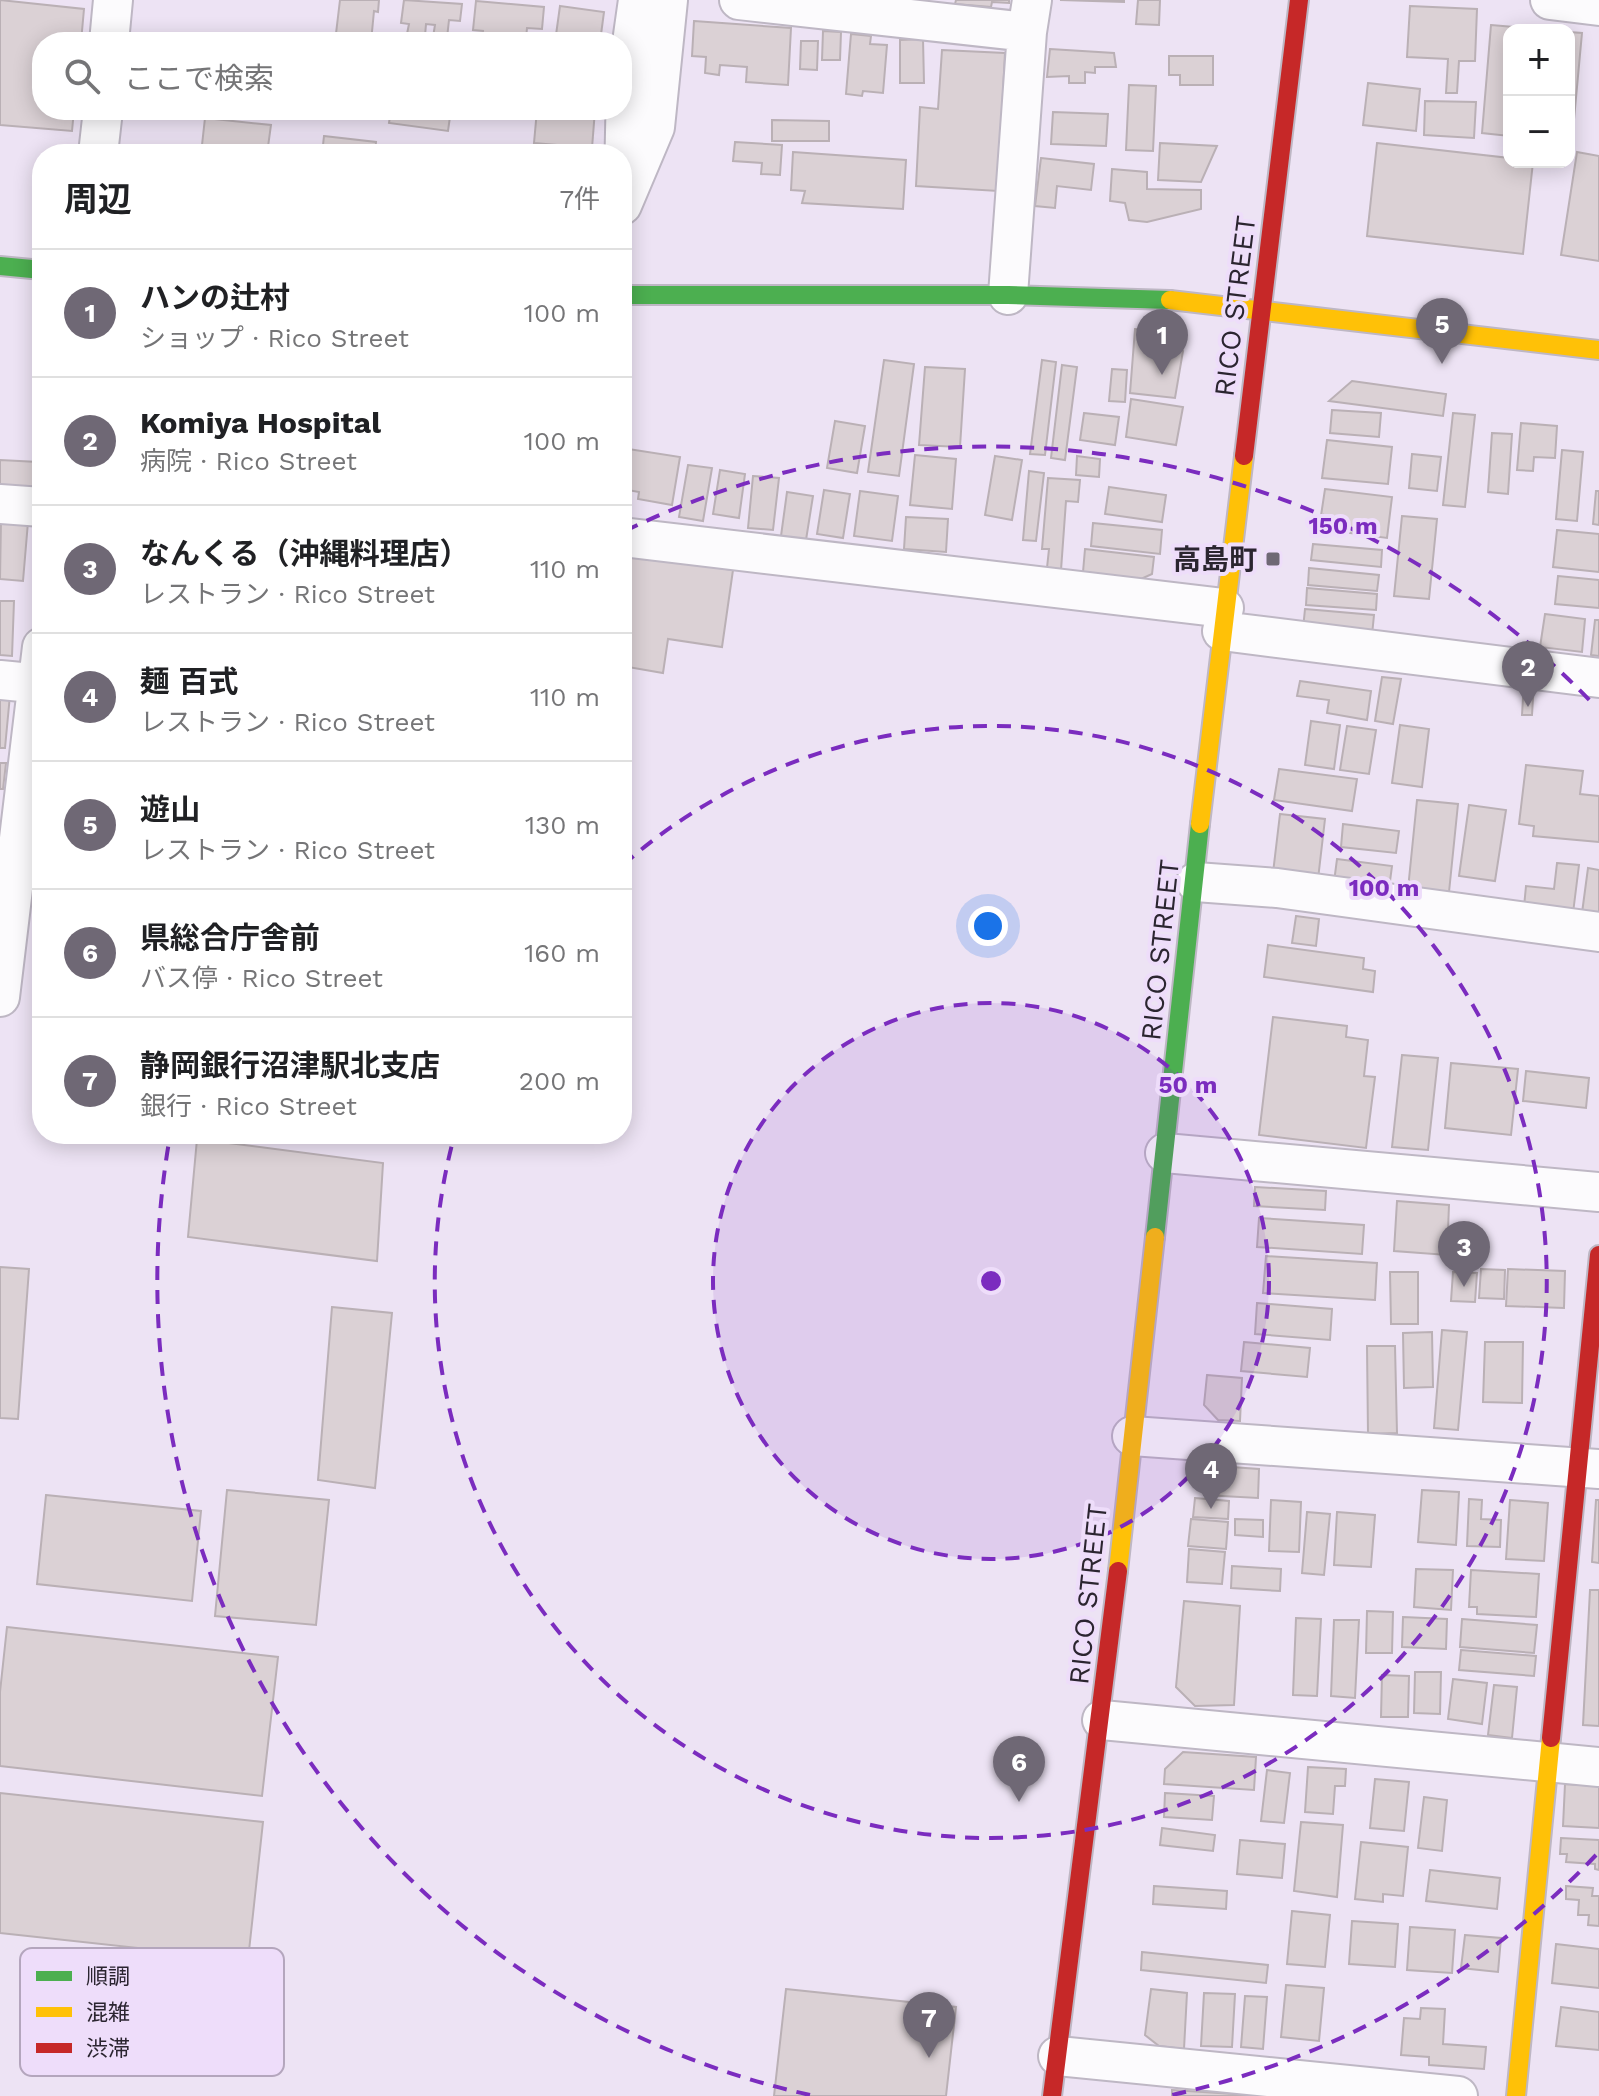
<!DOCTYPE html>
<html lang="ja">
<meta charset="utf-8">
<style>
body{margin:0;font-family:"Work Sans","Noto Sans JP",sans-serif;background:#f2f2f2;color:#202124}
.controls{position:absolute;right:24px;top:24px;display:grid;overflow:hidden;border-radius:16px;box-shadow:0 4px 20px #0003}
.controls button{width:72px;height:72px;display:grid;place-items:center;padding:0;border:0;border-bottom:2px solid #e0e0e0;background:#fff;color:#202124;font:40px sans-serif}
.you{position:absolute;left:988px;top:926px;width:28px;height:28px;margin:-20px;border:6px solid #fff;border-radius:50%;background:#1a73e8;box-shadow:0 0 0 12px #1a73e833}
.badge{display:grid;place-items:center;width:52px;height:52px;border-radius:50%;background:#6f6875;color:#fff;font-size:26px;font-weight:700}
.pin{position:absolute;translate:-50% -66px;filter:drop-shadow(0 2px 4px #0008)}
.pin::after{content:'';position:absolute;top:42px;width:28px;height:24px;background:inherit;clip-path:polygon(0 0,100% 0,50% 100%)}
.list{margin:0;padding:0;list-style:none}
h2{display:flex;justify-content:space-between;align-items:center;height:104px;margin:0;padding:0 32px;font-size:34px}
h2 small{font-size:26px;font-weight:400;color:#757577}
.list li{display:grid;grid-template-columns:52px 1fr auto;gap:24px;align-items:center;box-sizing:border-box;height:128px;padding:0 32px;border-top:2px solid #e0e0e0}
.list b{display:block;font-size:30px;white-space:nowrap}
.list p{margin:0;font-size:26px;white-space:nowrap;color:#757577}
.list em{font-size:26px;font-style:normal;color:#757577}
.icon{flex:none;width:44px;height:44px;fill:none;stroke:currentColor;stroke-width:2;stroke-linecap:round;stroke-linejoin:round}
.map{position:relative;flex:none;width:1599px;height:2096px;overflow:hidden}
.search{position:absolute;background:#fff;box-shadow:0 4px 20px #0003;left:32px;top:32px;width:600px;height:88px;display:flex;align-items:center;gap:20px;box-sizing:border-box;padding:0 28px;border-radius:32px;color:#757577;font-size:30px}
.panel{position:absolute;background:#fff;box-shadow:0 4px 20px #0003;left:32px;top:144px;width:600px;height:1000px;border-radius:32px}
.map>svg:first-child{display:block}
</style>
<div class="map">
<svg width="1599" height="2096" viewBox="0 0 1599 2096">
<rect width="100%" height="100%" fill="#ede3f4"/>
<!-- building -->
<path fill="#dbd1d5" stroke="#bab0b5" stroke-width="2" d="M0,0L84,9L81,42H42V110H74L72,131L0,125Z
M340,0H379L378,12L374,11L371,42H335Z
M404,0L462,4L460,21L449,20L447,38L433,37L435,25L426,24L425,36L407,34L409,24L401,23Z
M956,0H1009V3L992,2L991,7L955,4Z
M1060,0H1124V2Z
M1138,0H1160L1159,25L1136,24Z
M476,1L544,7L542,29L527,28L526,39L520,38V42H482L483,31L473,30Z
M560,6L604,12L600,42H555Z
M1410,6L1477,9L1475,61H1459L1457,93H1446L1448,59L1407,57Z
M694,21L791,28L788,85L746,82L747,67L720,65L719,75L705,73L706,57L692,56Z
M1491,25L1550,30H1509V136L1482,133Z
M823,31L841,32L840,60H822Z
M1569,32L1582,33L1572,141H1569Z
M851,34L871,36L870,44L887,45L883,93L863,91L862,96L846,94Z
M923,39L924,83H900V40Z
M801,41H818L817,70L800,69Z
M1050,49L1114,53L1116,67H1095V73L1085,72V83H1069V76L1047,77Z
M942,50L1005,53L998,191L916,186L920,107L938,109Z
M1169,56H1213V85H1180V75H1169Z
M1368,83L1420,89L1416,131L1363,125Z
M1129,85L1156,86L1153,151L1126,150Z
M1425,101L1476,102L1474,138L1424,135Z
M391,110H451L448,131L389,123Z
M537,110H595L592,148L534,143Z
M1053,112L1108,114L1106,146L1051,144Z
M205,118L271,125L267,154H201Z
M772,120L829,121V141H772Z
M324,136L376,142L375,154H322Z
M735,142L782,145L780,175L761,174L762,163L733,161Z
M1160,143L1217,146L1201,182L1158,180Z
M1377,143L1509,158V162H1533L1523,254L1367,236Z
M393,145L462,154H391Z
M793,152L906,160L903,209L802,203L805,191L791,190Z
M1577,152L1599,156V261L1561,255Z
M1041,158L1094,164L1091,190L1057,186L1055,208L1035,206Z
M1112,169L1147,172V189L1201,190V209L1147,222L1129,220L1125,203L1110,201Z
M1135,329L1169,333L1183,351L1175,398L1130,393Z
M884,360L914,364L899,476L868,472Z
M1042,360L1056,362L1045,455L1030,454Z
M1062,365L1077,367L1065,460L1051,458Z
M925,367L965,369L960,447L919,445Z
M1112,369L1127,370L1125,402L1109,401Z
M1352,381L1446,394L1443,416L1329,401Z
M1131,399L1183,407L1176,445L1126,437Z
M1332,410L1381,413L1379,437L1330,433Z
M1084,413L1119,417L1115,445L1080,440Z
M1453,413L1475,415L1465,507L1443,505Z
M835,421L865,426L857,473L827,468Z
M1521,423L1557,426L1555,458L1534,457L1533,471L1517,470Z
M1492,433L1512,434L1508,494L1488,492Z
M1327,440L1392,447L1388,484L1322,478Z
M622,448L680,457L672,505L638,499L639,492L622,489Z
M1562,450L1583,452L1577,521L1556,519Z
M1412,454L1441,457L1437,491L1409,488Z
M915,455L956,459L952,509L910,505Z
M995,456L1022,460L1012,520L985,515Z
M1077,456L1100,459L1099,477L1076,475Z
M0,460L38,462L37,494L0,492Z
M688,465L712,468L703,521L679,517Z
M720,470L745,474L739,518L713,514Z
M1029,471L1044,473L1036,541L1023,540Z
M753,476L779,478L773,530L748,528Z
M1048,478L1080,480L1078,502L1066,501L1061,570L1047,568L1049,549H1042Z
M1109,487L1166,495L1162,522L1105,514Z
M1325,489L1392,497L1387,538L1319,529Z
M824,490L850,494L843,538L817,534Z
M860,491L898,496L892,541L854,536Z
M1596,491H1599V525L1593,524Z
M787,492L813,496L806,540L781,536Z
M1402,516L1437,519L1429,599L1394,596Z
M906,517L948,519L946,552L904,549Z
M1,520L28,522L23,581L0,579Z
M1093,523L1162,530L1160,554L1091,546Z
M1557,530L1599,534V572L1553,567Z
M1313,544L1382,550L1381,567L1311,560Z
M1085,549L1154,557L1152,574L1141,579L1083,572Z
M622,554L733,570L722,647L668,639L663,673L622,666Z
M1309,568L1379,575L1377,591L1308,585Z
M1558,576L1599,580V608L1555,604Z
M1307,588L1377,594L1376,610L1306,605Z
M0,601H14L12,656L0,655Z
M1305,609L1374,615L1372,635L1303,629Z
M1545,614L1585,619L1582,652L1540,647Z
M1595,620H1599V656L1591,655Z
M1382,677L1401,679L1393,724L1375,721Z
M1300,681L1371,691L1367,720L1327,713L1329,700L1297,696Z
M1524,681L1534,682L1532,715H1522Z
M0,694L10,695L5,748H0Z
M1311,721L1340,725L1334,769L1305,765Z
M1400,725L1429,729L1422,787L1392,783Z
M1347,726L1376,730L1369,774L1340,770Z
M0,763H6L3,789H0Z
M1526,765L1583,771L1580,794L1599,796V842L1533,836L1534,826L1519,824Z
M1279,769L1357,779L1352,811L1274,800Z
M1417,800L1458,804L1449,892L1408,889Z
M1469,805L1506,810L1495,881L1459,876Z
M1280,814L1325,819L1318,879L1273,873Z
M1343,824L1399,831L1396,853L1341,847Z
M1337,859L1392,866L1389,889L1334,882Z
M1557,863L1579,865L1573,913L1524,907L1526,886L1554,889Z
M1588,868L1599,870V915L1582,913Z
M1296,916L1319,919L1316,946L1292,943Z
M1268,945L1364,958L1363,969L1375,971L1373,992L1264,977Z
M1273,1017L1347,1026L1346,1037L1368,1040L1364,1076L1375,1077L1366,1148L1259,1135Z
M1402,1055L1438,1058L1428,1150L1392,1147Z
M1451,1063L1518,1069L1511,1135L1445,1128Z
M1526,1071L1589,1078L1586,1108L1523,1101Z
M197,1139L383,1163L377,1261L188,1237Z
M1255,1187L1326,1191L1325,1210L1254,1206Z
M1397,1201L1449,1205L1447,1255L1394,1251Z
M1259,1218L1364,1225L1362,1254L1257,1247Z
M1266,1256L1377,1263L1375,1300L1263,1293Z
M0,1267L29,1269L18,1419L0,1418Z
M1481,1269L1505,1270L1504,1299L1479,1298Z
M1508,1269L1565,1271L1564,1308L1506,1306Z
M1390,1272H1418V1324H1391Z
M1453,1272L1477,1273L1475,1302L1451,1301Z
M1257,1303L1332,1309L1330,1340L1255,1334Z
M332,1307L392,1313L375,1488L318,1480Z
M1442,1330L1467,1332L1458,1430L1434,1428Z
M1432,1332L1433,1387L1404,1388L1403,1333Z
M1244,1342L1310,1348L1307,1377L1241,1371Z
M1485,1342H1523L1522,1403L1483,1402Z
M1367,1346H1395L1397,1433L1368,1434Z
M1207,1375L1242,1378L1240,1421L1218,1420L1204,1405Z
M1217,1466L1259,1469L1258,1498L1204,1495L1205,1474Z
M227,1490L329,1500L316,1625L215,1616Z
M1422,1490L1459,1492L1456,1545L1418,1542Z
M46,1495L201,1511L192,1601L37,1584Z
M1195,1498L1229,1501L1228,1519L1193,1517Z
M1469,1499L1482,1500L1481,1519L1501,1520L1500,1547L1467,1546Z
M1271,1500L1301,1502L1299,1552L1269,1551Z
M1510,1500L1548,1503L1544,1561L1506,1559Z
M1596,1500H1599V1563L1592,1562Z
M1307,1512L1330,1514L1324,1575L1302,1573Z
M1337,1512L1375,1515L1371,1567L1334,1565Z
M1191,1519L1228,1522L1226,1549L1188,1546Z
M1235,1519L1263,1520V1537L1235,1535Z
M1189,1549L1225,1552L1222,1584L1187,1582Z
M1232,1566L1281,1569L1280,1591L1231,1588Z
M1416,1569L1453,1570L1451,1610L1414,1607Z
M1471,1570L1539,1574L1536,1617L1477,1614V1607H1469Z
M1590,1590H1599V1726L1583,1725Z
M1184,1601L1240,1606L1234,1705L1195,1706L1176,1687Z
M1367,1611L1393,1612L1392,1653H1366Z
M1403,1617L1447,1619L1446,1649L1402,1647Z
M1296,1618L1321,1619L1317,1696L1293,1695Z
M1462,1619L1537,1625L1534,1653L1460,1647Z
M1334,1620H1359L1355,1698L1331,1696Z
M7,1627L278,1657L262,1796L0,1766V1692Z
M1461,1650L1536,1656L1534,1676L1459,1670Z
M1415,1672H1441L1440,1714L1414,1713Z
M1382,1675L1409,1676L1408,1717H1381Z
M1453,1679L1487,1683L1482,1724L1448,1719Z
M1494,1685L1517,1687L1512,1738L1488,1735Z
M1183,1752L1256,1757L1254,1790L1164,1784L1165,1769Z
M1308,1767L1346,1769L1345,1786H1335L1333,1814L1305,1812Z
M1267,1770L1290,1773L1284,1823L1261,1821Z
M1375,1779L1409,1782L1404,1831L1370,1828Z
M1565,1784L1599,1786V1828L1563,1826Z
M0,1793L263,1822L248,1960L0,1933Z
M1165,1793L1214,1796L1212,1820L1164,1817Z
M1424,1797L1447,1800L1442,1851L1418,1848Z
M1301,1822L1343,1825L1337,1897L1294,1891Z
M1162,1828L1215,1835L1213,1851L1160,1845Z
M1561,1838L1599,1840V1870L1595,1869V1864L1566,1862L1567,1854H1560Z
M1240,1840L1285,1844L1282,1878L1237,1874Z
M1361,1842L1408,1847L1403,1896L1383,1894V1902L1355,1899Z
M1430,1870L1500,1878L1497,1909L1426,1901Z
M1154,1886L1227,1891L1226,1909L1153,1904Z
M1566,1886L1593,1888L1592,1896H1599V1926L1588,1925L1589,1915H1578L1579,1900L1566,1899Z
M1292,1911L1330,1915L1325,1967L1287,1964Z
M1352,1921L1398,1924L1395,1967L1349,1964Z
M1410,1927L1455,1930L1452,1973L1407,1970Z
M1465,1935L1501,1938L1498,1972L1461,1968Z
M1556,1944L1599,1949V1988L1552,1983Z
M1142,1952L1268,1965L1266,1983L1141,1970Z
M1286,1985L1324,1988L1319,2041L1281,2037Z
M786,1989L956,2007L946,2096H774Z
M1151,1989L1187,1993L1184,2049L1159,2046L1145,2035Z
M1204,1993L1235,1994L1232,2047L1201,2046Z
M1245,1996L1267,1997L1263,2049L1241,2047Z
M1561,2007L1599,2012V2050L1556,2046Z
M1421,2008L1445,2009L1443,2044L1486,2047L1484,2069L1429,2065V2057L1401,2055L1404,2018L1420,2019Z
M1172,2090L1249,2095V2096H1172Z"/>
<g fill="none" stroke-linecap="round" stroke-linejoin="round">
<defs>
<path id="street" d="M739,0L1027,32L1008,295
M1550,0L1599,6
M1027,32L1032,0
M109,42L113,0
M98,154L103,110
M624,180L626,85L638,0
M622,205L655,127L668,0
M0,504L42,507
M622,537L1224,608
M1222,631L1599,678
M0,680L42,684
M1196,882L1277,888L1599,932
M0,997L42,647
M1165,1153L1599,1192
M1132,1436L1599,1469
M1102,1720L1599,1767
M1058,2056L1458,2096"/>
<path id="fast" d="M0,266L42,270
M622,295H1008L1170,300
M1155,1237L1200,824"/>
<path id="slow" d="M1170,300L1599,350
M1200,824L1244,456
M1118,1571L1155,1237
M1516,2096L1551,1738"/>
<path id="jam" d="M1244,456L1299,0
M1551,1738L1599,1255
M1052,2096L1118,1571"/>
</defs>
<!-- street casing -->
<use href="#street" stroke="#beb7c4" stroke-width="42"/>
<!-- fast casing -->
<use href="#fast" stroke="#beb7c4" stroke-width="22"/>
<!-- slow casing -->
<use href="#slow" stroke="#beb7c4" stroke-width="22"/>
<!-- jam casing -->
<use href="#jam" stroke="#beb7c4" stroke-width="22"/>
<!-- street -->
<use href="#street" stroke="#fcfbfd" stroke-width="38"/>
<!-- fast -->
<use href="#fast" stroke="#4caf50" stroke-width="18"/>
<!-- slow -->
<use href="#slow" stroke="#ffc107" stroke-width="18"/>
<!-- jam -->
<use href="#jam" stroke="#c62828" stroke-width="18"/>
</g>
<!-- distance rings -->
<circle cx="991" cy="1281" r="278" fill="#7b2cbf" fill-opacity=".12"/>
<g fill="none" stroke="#7b2cbf" stroke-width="4" stroke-dasharray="14 10">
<circle cx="991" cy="1281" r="278"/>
<path d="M623 865A556 556 0 1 1 454 1137"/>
<path d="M1596 1855A834 834 0 0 1 1172 2095M810 2095A834 834 0 0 1 170 1136M625 531A834 834 0 0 1 1596 707"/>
</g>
<!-- markers -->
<rect fill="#6f6875" stroke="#eeddfa" stroke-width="3" x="1265" y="551" width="16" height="16" rx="4"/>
<g text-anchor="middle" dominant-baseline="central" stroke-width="8" stroke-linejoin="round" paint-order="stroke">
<!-- street labels -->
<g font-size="28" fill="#2b2530" stroke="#eeddfa">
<text transform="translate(1235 306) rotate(-83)">RICO STREET</text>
<text transform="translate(1160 950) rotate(-84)">RICO STREET</text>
<text transform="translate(1088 1594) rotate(-84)">RICO STREET</text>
</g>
<!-- poi labels -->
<g font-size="28" font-weight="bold" fill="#2b2530" stroke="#eeddfa" text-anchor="end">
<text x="1257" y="559">高島町</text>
</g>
</g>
<!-- legend -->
<rect x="20" y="1948" width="264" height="128" rx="12" fill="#eeddfa" stroke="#b4a6bd" stroke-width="2"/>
<rect x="36" y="1971" width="36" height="10" fill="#4caf50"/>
<rect x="36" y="2007" width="36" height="10" fill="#ffc107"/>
<rect x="36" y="2043" width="36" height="10" fill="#c62828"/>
<g font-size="22" fill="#2b2530">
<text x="86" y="1984">順調</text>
<text x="86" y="2020">混雑</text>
<text x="86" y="2056">渋滞</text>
</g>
<circle cx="991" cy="1281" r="12" fill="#7b2cbf" stroke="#eeddfa" stroke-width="4"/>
<g font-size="24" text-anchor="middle" font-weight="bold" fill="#7b2cbf" stroke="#eeddfa" stroke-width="8" stroke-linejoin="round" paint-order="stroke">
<text x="1343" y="534">150 m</text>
<text x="1384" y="896">100 m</text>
<text x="1188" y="1093">50 m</text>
</g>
</svg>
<div class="controls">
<button>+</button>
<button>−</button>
</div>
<div class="you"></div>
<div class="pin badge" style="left:1162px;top:375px">1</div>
<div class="pin badge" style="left:1528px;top:707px">2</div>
<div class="pin badge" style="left:1464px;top:1287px">3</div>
<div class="pin badge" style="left:1211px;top:1509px">4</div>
<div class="pin badge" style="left:1442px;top:364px">5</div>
<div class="pin badge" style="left:1019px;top:1802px">6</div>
<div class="pin badge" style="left:929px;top:2058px">7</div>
<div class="search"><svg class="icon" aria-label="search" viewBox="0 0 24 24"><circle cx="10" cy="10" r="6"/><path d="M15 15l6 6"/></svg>ここで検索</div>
<section class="panel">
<h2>周辺<small>7件</small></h2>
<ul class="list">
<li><span class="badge">1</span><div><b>ハンの辻村</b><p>ショップ · Rico Street</p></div><em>100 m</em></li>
<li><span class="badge">2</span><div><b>Komiya Hospital</b><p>病院 · Rico Street</p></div><em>100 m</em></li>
<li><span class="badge">3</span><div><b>なんくる（沖縄料理店）</b><p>レストラン · Rico Street</p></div><em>110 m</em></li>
<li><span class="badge">4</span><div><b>麺 百式</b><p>レストラン · Rico Street</p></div><em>110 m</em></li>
<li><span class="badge">5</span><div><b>遊山</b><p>レストラン · Rico Street</p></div><em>130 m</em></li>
<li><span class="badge">6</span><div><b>県総合庁舎前</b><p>バス停 · Rico Street</p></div><em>160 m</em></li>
<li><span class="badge">7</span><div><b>静岡銀行沼津駅北支店</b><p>銀行 · Rico Street</p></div><em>200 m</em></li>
</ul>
</section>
</div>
